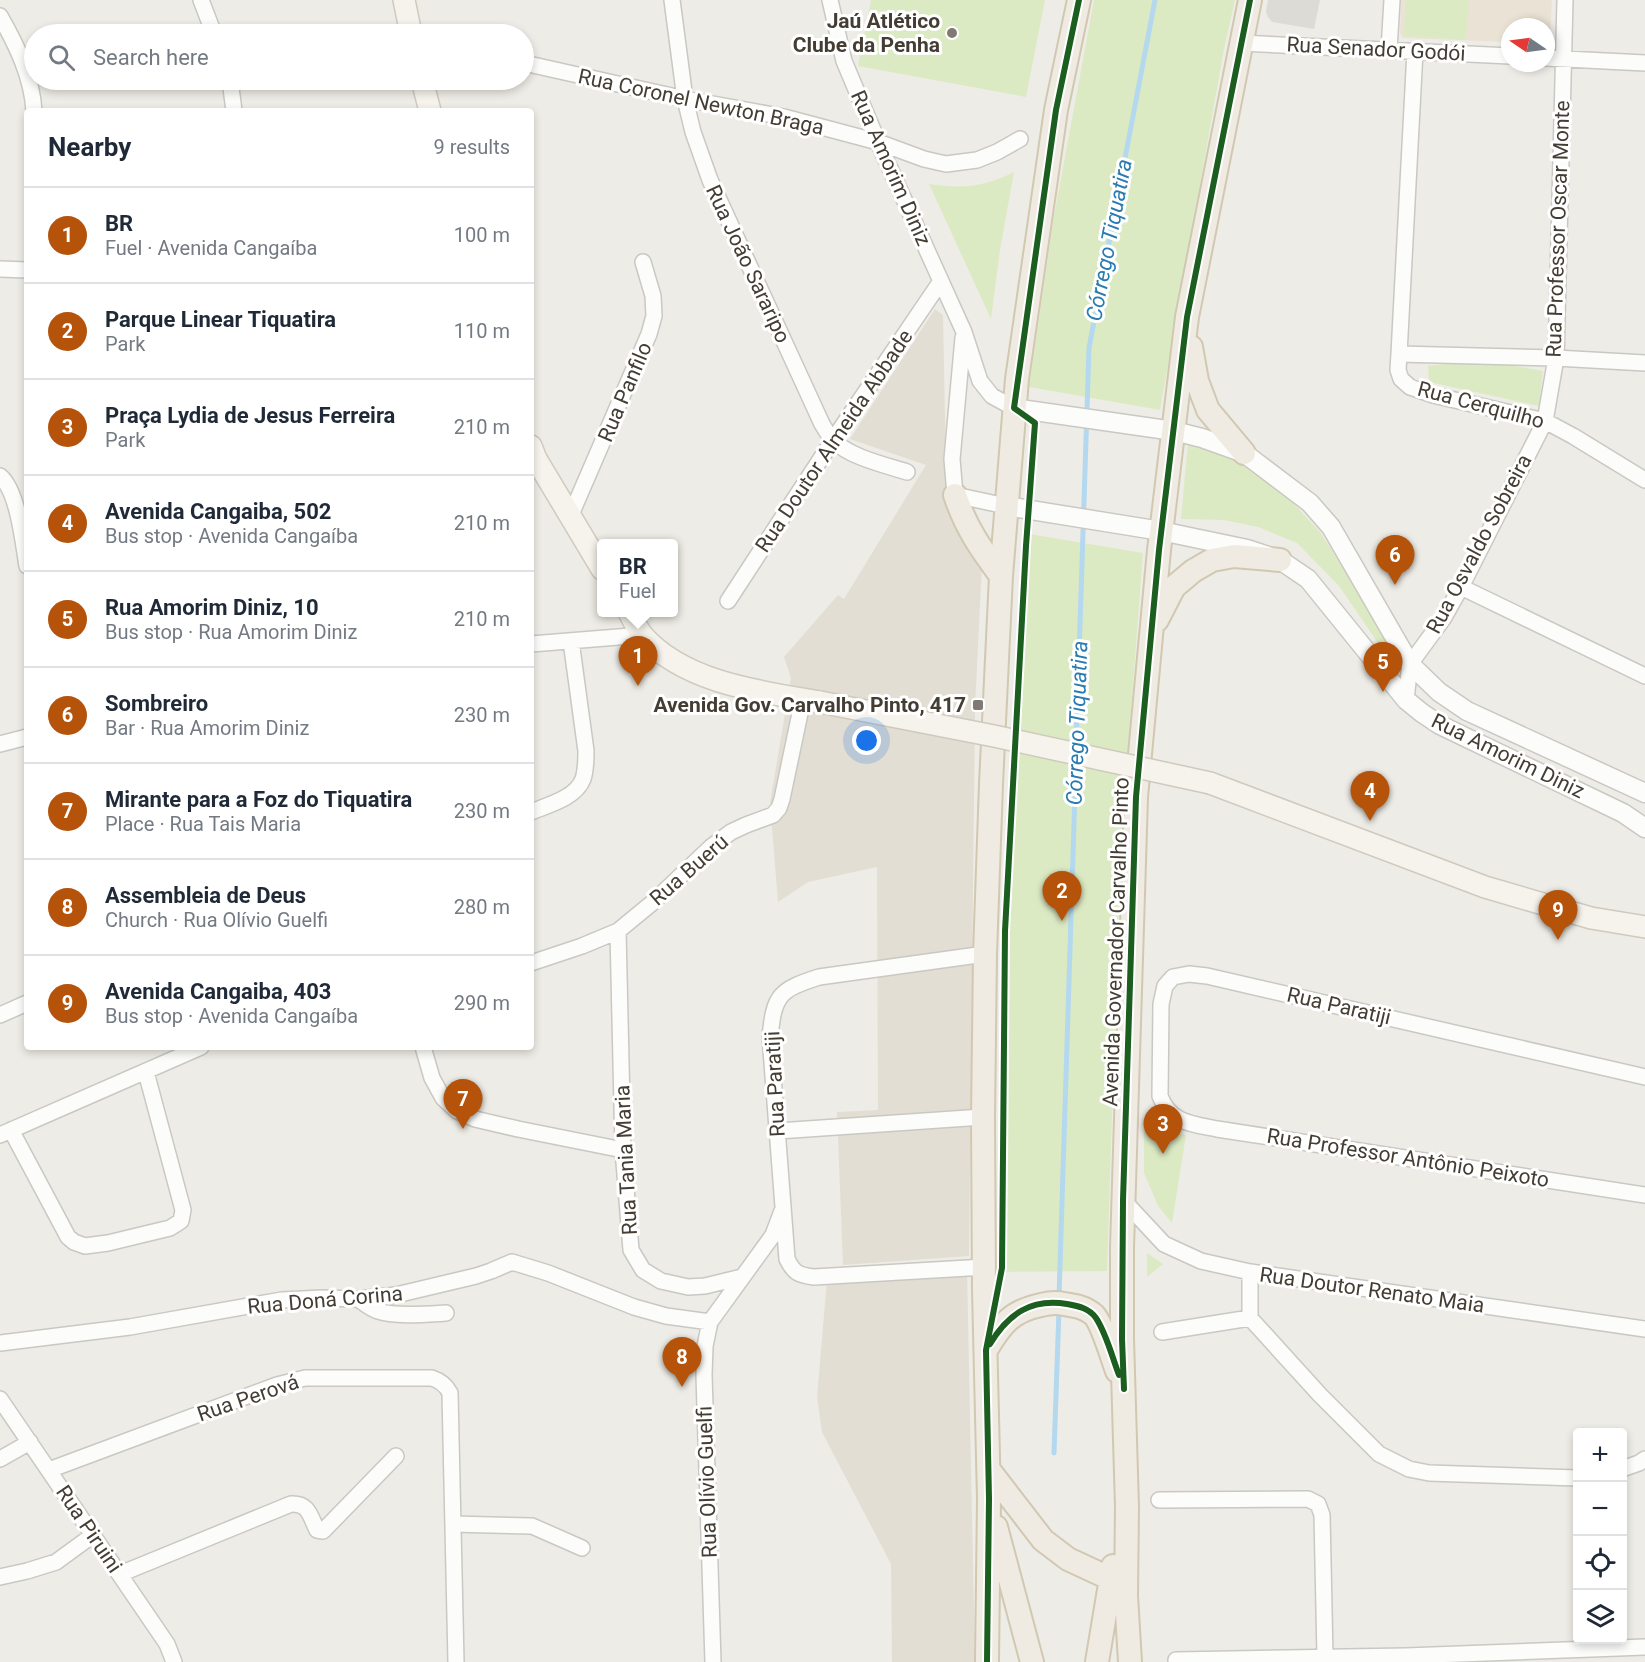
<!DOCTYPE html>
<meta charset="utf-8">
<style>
body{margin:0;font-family:Roboto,sans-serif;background:#f6f6f7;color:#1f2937}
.controls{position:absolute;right:18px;bottom:18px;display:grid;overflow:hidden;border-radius:6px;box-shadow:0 3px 9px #0003}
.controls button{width:54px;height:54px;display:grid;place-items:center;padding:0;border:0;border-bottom:2px solid #e0e1e3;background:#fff;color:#1f2937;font:30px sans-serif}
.compass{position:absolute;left:1501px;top:18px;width:54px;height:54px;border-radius:50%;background:#fff;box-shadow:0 3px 9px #0003;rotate:283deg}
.you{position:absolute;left:867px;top:741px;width:21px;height:21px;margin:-15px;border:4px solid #fff;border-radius:50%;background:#1a73e8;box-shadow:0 0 0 9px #1a73e833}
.badge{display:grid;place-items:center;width:39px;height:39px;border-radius:50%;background:#b45309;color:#fff;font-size:20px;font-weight:700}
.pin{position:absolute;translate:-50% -50px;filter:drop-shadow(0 2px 3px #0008)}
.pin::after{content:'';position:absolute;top:32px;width:21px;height:18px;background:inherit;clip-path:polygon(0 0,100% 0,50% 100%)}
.popup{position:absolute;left:597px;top:539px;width:81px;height:78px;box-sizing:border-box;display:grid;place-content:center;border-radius:6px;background:#fff;filter:drop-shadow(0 2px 4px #0005);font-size:20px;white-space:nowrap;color:#747a83}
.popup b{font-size:22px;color:#1f2937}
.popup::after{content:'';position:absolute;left:50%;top:100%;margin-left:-12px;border:12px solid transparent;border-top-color:#fff}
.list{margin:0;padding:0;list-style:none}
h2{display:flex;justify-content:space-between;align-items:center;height:78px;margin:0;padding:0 24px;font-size:26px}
h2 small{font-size:20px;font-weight:400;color:#747a83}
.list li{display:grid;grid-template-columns:39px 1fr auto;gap:18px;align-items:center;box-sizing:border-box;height:96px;padding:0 24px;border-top:2px solid #e0e1e3}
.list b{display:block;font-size:22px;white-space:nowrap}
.list p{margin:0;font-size:20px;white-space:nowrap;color:#747a83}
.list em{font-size:20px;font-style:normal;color:#747a83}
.icon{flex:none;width:33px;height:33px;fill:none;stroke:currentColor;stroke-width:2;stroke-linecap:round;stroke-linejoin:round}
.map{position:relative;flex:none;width:1645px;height:1662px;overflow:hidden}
.search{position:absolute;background:#fff;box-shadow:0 3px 9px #0003;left:24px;top:24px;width:510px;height:66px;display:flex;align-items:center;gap:15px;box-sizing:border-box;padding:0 21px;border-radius:33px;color:#747a83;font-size:22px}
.panel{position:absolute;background:#fff;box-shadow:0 3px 9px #0003;left:24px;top:108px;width:510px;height:942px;border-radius:6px}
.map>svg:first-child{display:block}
</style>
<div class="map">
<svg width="1645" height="1662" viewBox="0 0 1645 1662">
<rect width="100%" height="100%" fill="#eeece6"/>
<!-- residential -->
<path fill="#e3ded3" d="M935,309L943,315L946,473L982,564L975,707L969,1256L843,1265L837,1112L878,1110L877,867L808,882L778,902L770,803L791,678L784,657L838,595L844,599L926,465L850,439Z
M967,1270L975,1662H892L891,1564L822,1432L817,1397L827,1280Z"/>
<!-- education -->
<path fill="#eae3d5" d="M1401,0H1552L1550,36L1546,41V27H1510V42L1403,38L1401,36L1400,32Z"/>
<!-- green -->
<path fill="#dceac4" d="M871,0H1045L1026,97L858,66Z
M1094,0H1235L1224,49L1160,410L1029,387L1054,216Z
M1406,0H1469L1466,40L1404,36Z
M1014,172L1000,250L991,319L929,184C962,189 985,187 1014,172Z
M1482,360L1543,371L1539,406L1429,382L1428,366Z
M1188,442L1202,446L1236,460L1282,491L1320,532L1396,649V654L1391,657L1385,653L1339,586L1297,543L1258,527L1224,520L1181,519Z
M1023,533L1143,553L1121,842L1107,1271L1002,1272L1000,1212L1001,1000Z
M1156,1119L1171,1131L1186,1135L1172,1223L1158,1206L1144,1173V1120Z
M1147,1253L1163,1264L1147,1277Z"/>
<!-- parking -->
<path fill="#dddbd6" d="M1268,0H1320L1314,29L1272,22L1268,17L1266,12Z"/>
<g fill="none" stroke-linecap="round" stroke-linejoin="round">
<!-- stream -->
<path stroke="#b4d8ee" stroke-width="5" d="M1076,748L1089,348L1155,0
M1059,1297L1076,760
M1054,1453L1059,1309"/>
<defs>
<path id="minor" d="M201,0L214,34
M672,0L685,99L693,132L710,180L822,424C825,429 829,436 833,440C849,457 885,465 907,472
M830,0L844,61L878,142L964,332L980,381L992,396L1014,408
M0,16C17,46 32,77 34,111
M1241,43L1510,56
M1389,50L1392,0
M1415,51L1399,354L1398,370L1401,379L1410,387L1433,395L1545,421L1573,436L1645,480
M1546,58L1645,63
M524,63L685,99L784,117L878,142L924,159L946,164L977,160L997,152L1020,139
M230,80L234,111
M0,269L27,270
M963,338L952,459L955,495L1006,506
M1399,354L1556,358L1645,363
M0,476C18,491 23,542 27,566
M570,517L649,334L654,316L653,296L643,262
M1461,587L1645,676
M728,601L833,440L941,281
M531,644L643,635
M1406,700L1410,664L1443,619L1461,587L1545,421L1556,358L1565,0
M0,744L27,737
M531,812C548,805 576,798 583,779C586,770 586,760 586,751L571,641
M618,931L623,1150L631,1250L643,1270L661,1281L688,1287L705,1286L742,1277
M531,963L582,946L618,931L652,903L711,847L731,832L746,825L773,815L779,808L782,799L803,699
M0,1015L27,1003
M423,1047L432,1078L443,1098L457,1111L475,1119L518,1129L623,1150
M1645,1077L1207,976L1189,974L1173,977L1165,986L1161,1004L1160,1096C1170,1123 1192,1124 1217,1129L1645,1195
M11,1130L68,1237L74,1242L85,1246L108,1243L170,1228L181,1221L183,1210L146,1072
M778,1131L983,1117
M0,1135L201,1047
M1123,1200L1164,1244L1201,1261L1250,1272L1645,1329
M985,1267L814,1277C798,1275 794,1273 787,1259L770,1037C774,995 779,990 819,977L985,954
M358,1299C364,1303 371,1309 378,1311C395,1317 428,1314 446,1313
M1250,1318L1320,1395L1379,1454L1409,1469L1429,1473L1578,1478
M1250,1318V1272
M1162,1332L1250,1318
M0,1343L130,1327L282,1300L322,1298L358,1299L396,1295L476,1276L491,1271L512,1262L548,1273L634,1307L666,1316L710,1322
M0,1399L167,1644L174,1662
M0,1459L30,1442
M1622,1469L1639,1463L1645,1459
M49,1470L277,1385L305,1378H432C441,1381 446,1385 450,1393L456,1662
M1159,1500L1308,1499L1318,1504L1322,1515L1325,1657
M453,1524L532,1526L582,1548
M120,1574L291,1504C309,1503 310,1516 317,1530L323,1531L396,1456
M0,1577L27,1571L56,1562L93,1535
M1176,1660L1406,1656L1645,1647
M713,1662L704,1375L705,1346L710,1322L773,1235L782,1211"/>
<path id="tertiary" d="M1014,408L1174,431L1202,438L1244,453L1310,503L1331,527L1410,664L1439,692L1467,711L1645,793
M1006,506L1161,531L1247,549L1280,560L1308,579L1406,700L1422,713L1440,725L1623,813L1645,828"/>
<path id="secondary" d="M404,0L411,34
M422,80L430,111
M531,446L536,459L602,569
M629,612C633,620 638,630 643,636C685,683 761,692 820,702
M1210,783L1485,887L1591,918L1645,927"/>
<path id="primary" d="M1191,347L1197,381L1208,410L1244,453
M955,495C966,528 981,549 1001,576
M1157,620L1174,587L1193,571L1212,560L1234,556L1280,560
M986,1350C1001,1325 1011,1311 1041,1305C1049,1303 1056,1302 1064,1304C1076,1306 1085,1307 1094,1315C1103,1325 1112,1358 1117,1371
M989,1470L1043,1540L1068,1559L1111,1579L1120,1586L1126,1596
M996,1527L1032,1662
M987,1662L989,1499L984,1290L983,1117L985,954L991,784L1001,576L1017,379L1056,110L1079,0
M1097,1662L1113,1566
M1130,1662L1126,1596L1127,1507L1122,1339V1248L1136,797L1159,550L1187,317L1250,0"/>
</defs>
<!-- minor casing -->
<use href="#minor" stroke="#cac8c2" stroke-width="18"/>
<!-- tertiary casing -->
<use href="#tertiary" stroke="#cac8c2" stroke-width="21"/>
<!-- secondary casing -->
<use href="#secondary" stroke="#cfcabe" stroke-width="24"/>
<!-- primary casing -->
<use href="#primary" stroke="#d1c8b2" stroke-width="26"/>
<!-- minor -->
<use href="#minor" stroke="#fcfcfb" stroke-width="15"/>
<!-- tertiary -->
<use href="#tertiary" stroke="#fcfcfb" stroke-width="18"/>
<!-- secondary -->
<use href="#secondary" stroke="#f6f3ec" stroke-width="21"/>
<!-- primary -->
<use href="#primary" stroke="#f0ebe2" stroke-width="22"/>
<defs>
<path id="secondary-bridge" d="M820,702L994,736L1210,783"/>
</defs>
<!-- secondary-bridge casing -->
<use href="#secondary-bridge" stroke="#cfcabe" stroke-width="24" stroke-linecap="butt"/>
<!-- secondary-bridge -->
<use href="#secondary-bridge" stroke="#f6f3ec" stroke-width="21"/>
<defs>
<path id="cycleway" d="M990,1344C1008,1314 1031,1298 1067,1304C1078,1306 1089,1308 1096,1318C1107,1335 1112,1357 1119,1375
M1124,1389L1122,1339L1123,1200L1136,797L1159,550L1187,317L1250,0
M987,1662L989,1499L986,1350L1002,1268L1005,931L1026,546L1035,423L1014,408L1056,110L1079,0"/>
</defs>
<!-- cycleway casing -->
<use href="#cycleway" stroke="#fff" stroke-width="10"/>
<!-- cycleway -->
<use href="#cycleway" stroke="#1b5e20" stroke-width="6"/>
</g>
<!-- markers -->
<g fill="#807a72" stroke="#fff" stroke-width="2">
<circle cx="952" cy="33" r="6"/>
<rect x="972" y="699" width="12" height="12" rx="3"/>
</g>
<g text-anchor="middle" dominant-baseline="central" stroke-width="6" stroke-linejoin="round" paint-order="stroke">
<!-- poi labels -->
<g font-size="21" font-weight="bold" fill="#443d33" stroke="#fff" text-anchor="end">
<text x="940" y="21">Jaú Atlético<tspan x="940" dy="24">Clube da Penha</tspan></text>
<text x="966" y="705">Avenida Gov. Carvalho Pinto, 417</text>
</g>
<!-- street labels -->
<g font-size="21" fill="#443d33" stroke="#fff">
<text transform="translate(1376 49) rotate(3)">Rua Senador Godói</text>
<text transform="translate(701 102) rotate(12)">Rua Coronel Newton Braga</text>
<text transform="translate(891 168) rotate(66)">Rua Amorim Diniz</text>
<text transform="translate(1558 229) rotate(-88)">Rua Professor Oscar Monte</text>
<text transform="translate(748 264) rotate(65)">Rua João Sararipo</text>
<text transform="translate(625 392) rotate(-67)">Rua Panfilo</text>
<text transform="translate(1481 405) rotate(15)">Rua Cerquilho</text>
<text transform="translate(834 441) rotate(-56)">Rua Doutor Almeida Abbade</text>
<text transform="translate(1479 544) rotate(-62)">Rua Osvaldo Sobreira</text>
<text transform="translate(1508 756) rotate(26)">Rua Amorim Diniz</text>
<text transform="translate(689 870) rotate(-41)">Rua Buerú</text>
<text transform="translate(1116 942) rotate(-88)">Avenida Governador Carvalho Pinto</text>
<text transform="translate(1339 1006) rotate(13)">Rua Paratiji</text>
<text transform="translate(775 1084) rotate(-93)">Rua Paratiji</text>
<text transform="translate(1408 1158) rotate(9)">Rua Professor Antônio Peixoto</text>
<text transform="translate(626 1160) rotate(-93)">Rua Tania Maria</text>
<text transform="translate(1372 1290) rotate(8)">Rua Doutor Renato Maia</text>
<text transform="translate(325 1300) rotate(-5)">Rua Doná Corina</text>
<text transform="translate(248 1398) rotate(-19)">Rua Perová</text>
<text transform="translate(707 1482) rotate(-92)">Rua Olívio Guelfi</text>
<text transform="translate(89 1529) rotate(56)">Rua Piruini</text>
</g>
<!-- water labels -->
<g font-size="22" font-style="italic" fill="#297bb2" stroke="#fff">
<text transform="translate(1109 240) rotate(-79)">Córrego Tiquatira</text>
<text transform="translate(1077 723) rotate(-88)">Córrego Tiquatira</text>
</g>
</g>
</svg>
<div class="controls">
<button>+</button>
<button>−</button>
<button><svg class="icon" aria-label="locate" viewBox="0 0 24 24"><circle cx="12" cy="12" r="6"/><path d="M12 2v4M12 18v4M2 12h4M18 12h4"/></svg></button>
<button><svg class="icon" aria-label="layers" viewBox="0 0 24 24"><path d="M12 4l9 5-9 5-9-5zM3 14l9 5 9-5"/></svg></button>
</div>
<svg class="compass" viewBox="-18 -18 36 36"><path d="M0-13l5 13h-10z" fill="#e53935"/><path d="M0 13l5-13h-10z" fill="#747a83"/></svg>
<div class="you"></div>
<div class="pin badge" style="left:638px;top:686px">1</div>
<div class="popup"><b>BR</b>Fuel</div>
<div class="pin badge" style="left:1062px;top:921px">2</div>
<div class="pin badge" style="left:1163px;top:1154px">3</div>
<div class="pin badge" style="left:1370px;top:821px">4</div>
<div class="pin badge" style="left:1383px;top:692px">5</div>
<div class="pin badge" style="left:1395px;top:585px">6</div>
<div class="pin badge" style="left:463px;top:1129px">7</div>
<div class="pin badge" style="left:682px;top:1387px">8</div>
<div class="pin badge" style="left:1558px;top:940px">9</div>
<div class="search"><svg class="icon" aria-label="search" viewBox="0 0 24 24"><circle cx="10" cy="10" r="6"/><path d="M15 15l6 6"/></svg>Search here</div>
<section class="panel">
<h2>Nearby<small>9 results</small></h2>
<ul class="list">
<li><span class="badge">1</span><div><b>BR</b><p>Fuel · Avenida Cangaíba</p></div><em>100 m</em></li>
<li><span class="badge">2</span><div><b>Parque Linear Tiquatira</b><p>Park</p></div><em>110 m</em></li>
<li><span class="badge">3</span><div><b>Praça Lydia de Jesus Ferreira</b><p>Park</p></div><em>210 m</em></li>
<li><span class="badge">4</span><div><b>Avenida Cangaiba, 502</b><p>Bus stop · Avenida Cangaíba</p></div><em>210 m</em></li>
<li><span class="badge">5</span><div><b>Rua Amorim Diniz, 10</b><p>Bus stop · Rua Amorim Diniz</p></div><em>210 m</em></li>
<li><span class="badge">6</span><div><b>Sombreiro</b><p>Bar · Rua Amorim Diniz</p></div><em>230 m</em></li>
<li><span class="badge">7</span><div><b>Mirante para a Foz do Tiquatira</b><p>Place · Rua Tais Maria</p></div><em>230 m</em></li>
<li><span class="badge">8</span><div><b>Assembleia de Deus</b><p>Church · Rua Olívio Guelfi</p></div><em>280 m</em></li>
<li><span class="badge">9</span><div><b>Avenida Cangaiba, 403</b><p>Bus stop · Avenida Cangaíba</p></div><em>290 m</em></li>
</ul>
</section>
</div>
